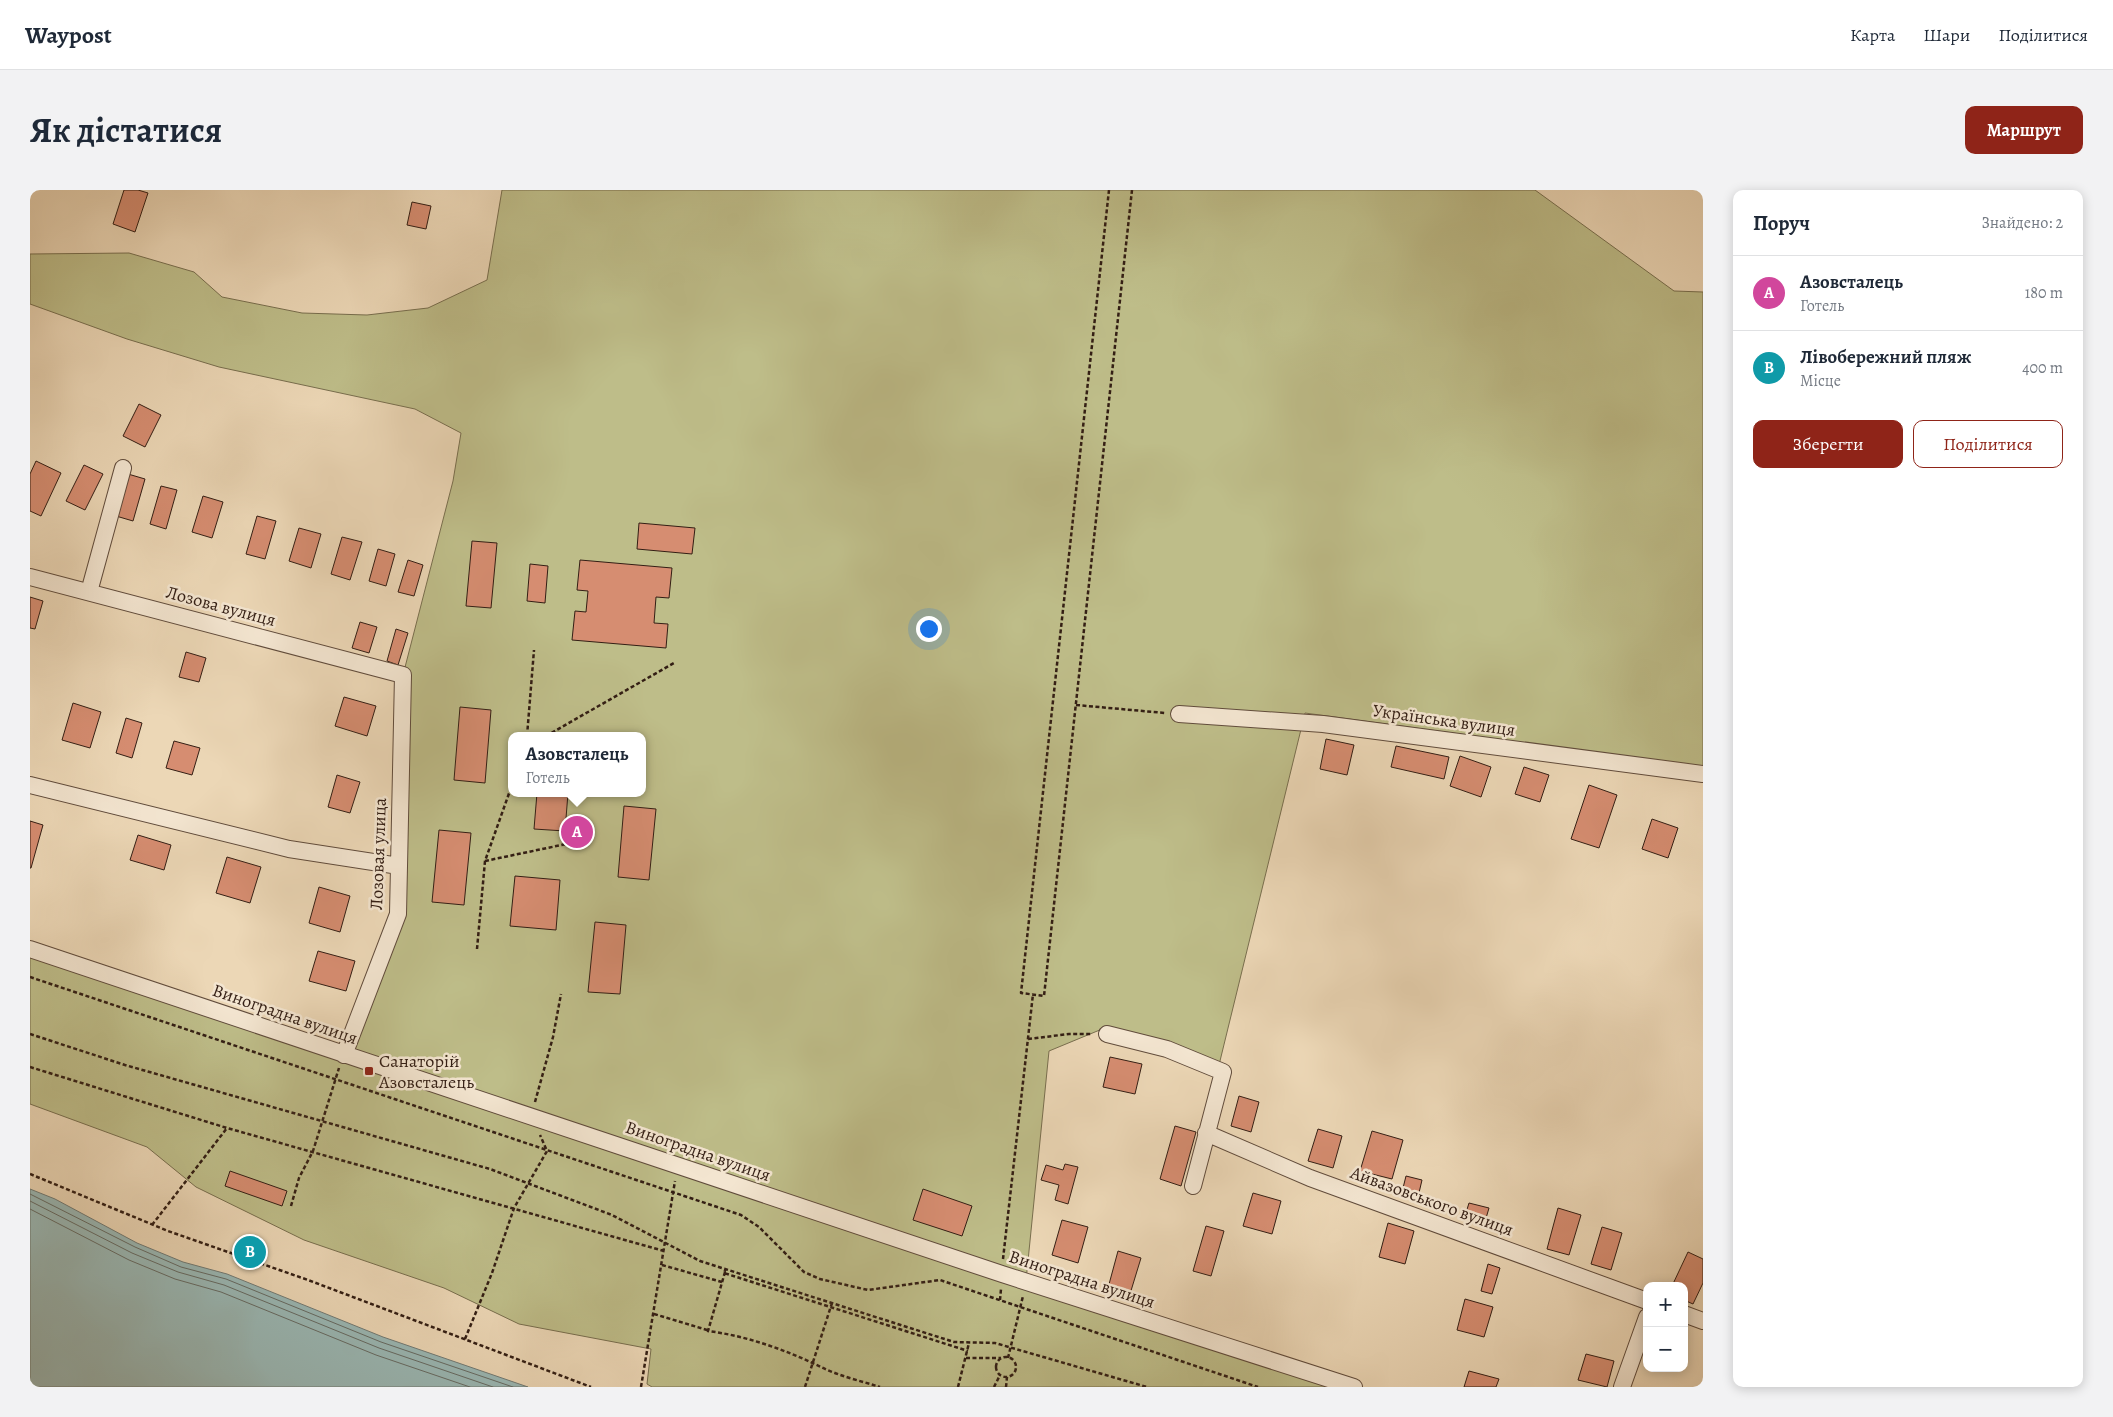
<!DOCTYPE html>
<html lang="uk">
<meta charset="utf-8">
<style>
body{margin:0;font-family:Alegreya,serif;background:#f2f2f3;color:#1f2937}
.controls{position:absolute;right:15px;bottom:15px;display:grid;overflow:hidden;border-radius:10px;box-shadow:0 2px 12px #0003}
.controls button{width:45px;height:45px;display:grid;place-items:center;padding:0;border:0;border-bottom:1px solid #e0e1e3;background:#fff;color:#1f2937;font:25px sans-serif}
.you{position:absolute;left:898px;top:438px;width:18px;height:18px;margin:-12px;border:4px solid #fff;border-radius:50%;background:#1a73e8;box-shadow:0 0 0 8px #1a73e833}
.badge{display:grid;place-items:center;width:32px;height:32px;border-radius:50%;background:#8f2418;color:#fff;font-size:16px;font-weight:700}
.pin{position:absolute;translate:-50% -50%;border:2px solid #fff;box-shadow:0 1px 5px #0006}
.popup{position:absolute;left:478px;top:542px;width:138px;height:65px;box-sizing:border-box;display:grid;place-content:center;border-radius:10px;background:#fff;filter:drop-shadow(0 1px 4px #0005);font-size:16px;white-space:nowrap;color:#747a83}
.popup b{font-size:19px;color:#1f2937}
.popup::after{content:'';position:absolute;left:50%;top:100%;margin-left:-10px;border:10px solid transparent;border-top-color:#fff}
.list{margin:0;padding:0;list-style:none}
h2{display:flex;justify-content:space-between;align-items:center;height:65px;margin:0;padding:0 20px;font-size:21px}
h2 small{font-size:16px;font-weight:400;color:#747a83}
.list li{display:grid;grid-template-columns:32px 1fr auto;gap:15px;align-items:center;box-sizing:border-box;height:75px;padding:0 20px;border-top:1px solid #e0e1e3}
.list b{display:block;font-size:19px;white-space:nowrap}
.list p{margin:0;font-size:16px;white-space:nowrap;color:#747a83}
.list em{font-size:16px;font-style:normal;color:#747a83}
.actions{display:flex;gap:10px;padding:15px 20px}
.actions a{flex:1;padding:11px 0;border:1px solid #8f2418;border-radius:10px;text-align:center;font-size:18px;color:#8f2418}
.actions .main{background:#8f2418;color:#fff}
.map{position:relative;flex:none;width:1673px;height:1197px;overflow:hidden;border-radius:10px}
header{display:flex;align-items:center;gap:30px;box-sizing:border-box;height:70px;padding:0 25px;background:#fff;border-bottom:1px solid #e0e1e3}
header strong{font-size:24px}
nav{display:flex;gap:28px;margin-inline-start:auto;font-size:18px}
.intro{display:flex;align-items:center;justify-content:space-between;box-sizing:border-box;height:120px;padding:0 30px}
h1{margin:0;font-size:35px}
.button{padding:12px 22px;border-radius:10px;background:#8f2418;color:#fff;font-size:18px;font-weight:700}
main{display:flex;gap:30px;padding:0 30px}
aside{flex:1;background:#fff;border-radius:10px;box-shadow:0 2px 12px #0003}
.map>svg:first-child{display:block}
</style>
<header>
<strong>Waypost</strong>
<nav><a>Карта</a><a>Шари</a><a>Поділитися</a></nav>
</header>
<div class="intro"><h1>Як дістатися</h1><a class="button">Маршрут</a></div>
<main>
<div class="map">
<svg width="1673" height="1197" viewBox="0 0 1673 1197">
<rect width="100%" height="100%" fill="#ecd7b6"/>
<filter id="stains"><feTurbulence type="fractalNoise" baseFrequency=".004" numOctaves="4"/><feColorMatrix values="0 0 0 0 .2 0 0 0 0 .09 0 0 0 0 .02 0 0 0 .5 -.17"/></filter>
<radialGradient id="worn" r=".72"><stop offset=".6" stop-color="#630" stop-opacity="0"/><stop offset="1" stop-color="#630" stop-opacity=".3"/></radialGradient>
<!-- green -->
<path fill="#bebd89" stroke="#786e4e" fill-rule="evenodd" d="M472,0H1505L1644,101L1673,102V577L1275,523L1189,875L1077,837L1019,861L996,1091L1324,1197H622L617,1194L621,1159L489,1134L414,1098L274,1050L166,997L117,957L0,914V759L314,864L368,724L373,485L423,291L431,243L385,219L189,177L97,149L0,114V64L99,63L164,82L192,107L272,123L337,125L398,118L457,90ZM482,546H612V603H482Z"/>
<!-- water -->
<path fill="#9ab8b5" stroke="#717a75" d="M0,999L25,1009L107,1053L153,1072L197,1084L353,1147L498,1197H0Z"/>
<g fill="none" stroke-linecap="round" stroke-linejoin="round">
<!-- shore -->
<path stroke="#666b64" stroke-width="1" d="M0,1004L105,1057L151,1077L196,1089L351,1152L483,1197
M0,1011L102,1063L148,1082L194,1095L349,1158L463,1197
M0,1019L99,1070L145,1089L191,1102L346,1165L440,1197"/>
</g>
<!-- building -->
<path fill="#d68d71" stroke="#331e14" d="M94,0H108L118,3L105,42L83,34Z
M382,12L401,16L396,39L377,35Z
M109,214L131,225L115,257L93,246Z
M6,271L31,283L11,326L0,321V284Z
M54,275L73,284L55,320L36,311Z
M98,284L115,289L103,331L86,326Z
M131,296L147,300L136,339L120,334Z
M173,306L193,312L182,348L162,342Z
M227,326L246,331L235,369L216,364Z
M609,333L665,338L662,364L607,359Z
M269,338L291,344L281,378L259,371Z
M312,347L332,352L320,390L301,384Z
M442,351L467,353L461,418L436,416Z
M348,359L365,364L356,396L339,391Z
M378,370L393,375L384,406L368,402Z
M550,370L642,378L639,408L626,407L624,433L638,434L636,458L542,450L545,421L556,422L558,401L547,400Z
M500,374L518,376L515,413L497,411Z
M0,407L13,411L5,439L0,438Z
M330,432L347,437L339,463L322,458Z
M366,439L378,443L368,475L357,471Z
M156,462L176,468L169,492L149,487Z
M314,507L346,516L337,546L305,536Z
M43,513L71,522L60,558L32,550Z
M430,517L461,520L455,593L424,590Z
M96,528L112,533L102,568L86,563Z
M1296,549L1324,555L1317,585L1290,579Z
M144,551L170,558L162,585L136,578Z
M1366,556L1419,567L1414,589L1361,577Z
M1430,566L1461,577L1451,607L1420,596Z
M1494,577L1519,585L1510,612L1485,604Z
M307,585L330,592L320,623L298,617Z
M1559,595L1587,605L1569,658L1541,649Z
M507,603H538L535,641L504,639Z
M594,616L626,619L619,690L588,687Z
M1622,629L1648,638L1638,668L1612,659Z
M0,631L13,635L1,678H0Z
M409,640L441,643L434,715L402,712Z
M108,645L141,655L134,680L100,670Z
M197,667L231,677L220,713L186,703Z
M485,686L530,690L526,740L480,736Z
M289,697L320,706L310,742L279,733Z
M565,732L596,735L590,804L558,802Z
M288,761L325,771L316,801L279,791Z
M1080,867L1112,874L1105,904L1073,897Z
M1209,906L1229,912L1221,942L1201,936Z
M1145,936L1166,942L1151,996L1130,989Z
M1288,939L1312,946L1303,978L1278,971Z
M1342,941L1373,950L1362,989L1330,981Z
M1035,974L1048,977L1038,1014L1025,1010L1029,995L1011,990L1016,975L1033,980Z
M200,981L257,1001L252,1016L195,996Z
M1376,986L1392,990L1388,1007L1372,1002Z
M893,999L942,1016L932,1046L883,1030Z
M1223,1003L1251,1011L1242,1044L1213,1036Z
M1439,1013L1459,1018L1454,1035L1434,1029Z
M1528,1018L1551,1025L1539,1065L1517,1059Z
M1032,1030L1058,1037L1048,1073L1022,1065Z
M1358,1033L1384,1041L1375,1074L1349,1067Z
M1176,1036L1194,1041L1181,1086L1163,1081Z
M1572,1037L1592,1043L1581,1080L1561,1074Z
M1088,1061L1111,1068L1100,1104L1078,1098Z
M1658,1062L1673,1069V1093L1663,1114L1654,1110V1096H1642Z
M1458,1074L1470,1078L1462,1104L1451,1101Z
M1435,1109L1463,1117L1454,1147L1427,1140Z
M1556,1164L1584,1171L1577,1197L1548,1190Z
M1439,1181L1469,1189L1466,1197H1434Z"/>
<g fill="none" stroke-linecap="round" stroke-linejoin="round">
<defs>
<path id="minor" d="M0,387L373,485L368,724L314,865
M59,402L93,278
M1149,524L1293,534L1673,584
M0,595L259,659L369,676
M0,759L972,1084L1324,1197
M1077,844L1137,859L1193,882L1163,996
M1176,943L1280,988L1617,1111
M1654,1124L1673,1131
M1592,1197L1617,1127"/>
</defs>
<!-- minor casing -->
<use href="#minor" stroke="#614c3c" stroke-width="18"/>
<!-- path -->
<path stroke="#331e14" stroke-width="2.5" stroke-dasharray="4 2.5" stroke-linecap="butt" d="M1079,0L991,803L1014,806L1102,0
M1046,515L1135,523
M497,546L504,460
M516,546L644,473
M455,671L560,649
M447,759L455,671L482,595
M0,787L711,1025L729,1037L774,1082L790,1089L838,1100L910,1090L1228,1197
M0,844L95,875L460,979L582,1025L670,1071L924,1152L965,1153L1117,1197
M998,849L1039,844H1061
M0,877L197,938L634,1061
M505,912L523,847L531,804
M0,984L138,1041L278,1090L561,1197
M261,1016L269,988L283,961L309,878
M122,1035L197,938
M973,1069L1003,804
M632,1075L692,1092
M696,1078L694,1083L938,1161
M695,1082L678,1141C717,1146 756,1160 791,1177C809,1186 831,1191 850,1197
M970,1110L971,1099
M624,1124L677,1140
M435,1149L462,1083L484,1018L517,961L510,945
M966 1177a10 10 0 1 1 20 0a10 10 0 1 1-20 0Z
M936,1168H971
M978,1168L993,1106
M611,1197L645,991
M775,1197L802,1113
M928,1197L939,1153
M964,1197L970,1185
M976,1197L977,1187"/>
<!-- minor -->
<use href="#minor" stroke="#f3e5d0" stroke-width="16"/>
</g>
<!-- markers -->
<rect fill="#8f2418" stroke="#f3e5d0" stroke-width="2" x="334" y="876" width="10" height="10" rx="2.5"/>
<g text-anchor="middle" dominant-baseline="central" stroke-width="5" stroke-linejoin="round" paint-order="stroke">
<!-- street labels -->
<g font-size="18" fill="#331e14" stroke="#f3e5d0">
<text transform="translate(191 416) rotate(15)">Лозова вулиця</text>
<text transform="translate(1414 530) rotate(8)">Українська вулиця</text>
<text transform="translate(348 664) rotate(-88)">Лозовая улица</text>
<text transform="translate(255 824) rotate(19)">Виноградна вулиця</text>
<text transform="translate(668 961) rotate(19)">Виноградна вулиця</text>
<text transform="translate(1402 1011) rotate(20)">Айвазовського вулиця</text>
<text transform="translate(1052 1089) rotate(18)">Виноградна вулиця</text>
</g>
<!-- poi labels -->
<g font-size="18" fill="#331e14" stroke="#f3e5d0" text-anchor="start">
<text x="349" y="871">Санаторій<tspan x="349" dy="21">Азовсталець</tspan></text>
</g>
</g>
<rect width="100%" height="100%" filter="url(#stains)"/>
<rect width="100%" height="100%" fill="url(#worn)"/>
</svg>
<div class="controls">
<button>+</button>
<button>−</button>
</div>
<div class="you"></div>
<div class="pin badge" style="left:547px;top:642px;background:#d1479c">A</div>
<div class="popup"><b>Азовсталець</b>Готель</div>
<div class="pin badge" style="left:220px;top:1062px;background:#0f9aa8">B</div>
</div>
<aside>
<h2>Поруч<small>Знайдено: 2</small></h2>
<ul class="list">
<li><span class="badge" style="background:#d1479c">A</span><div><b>Азовсталець</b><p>Готель</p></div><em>180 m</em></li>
<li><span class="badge" style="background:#0f9aa8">B</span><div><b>Лівобережний пляж</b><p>Місце</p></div><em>400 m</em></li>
</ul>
<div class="actions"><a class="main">Зберегти</a><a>Поділитися</a></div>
</aside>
</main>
